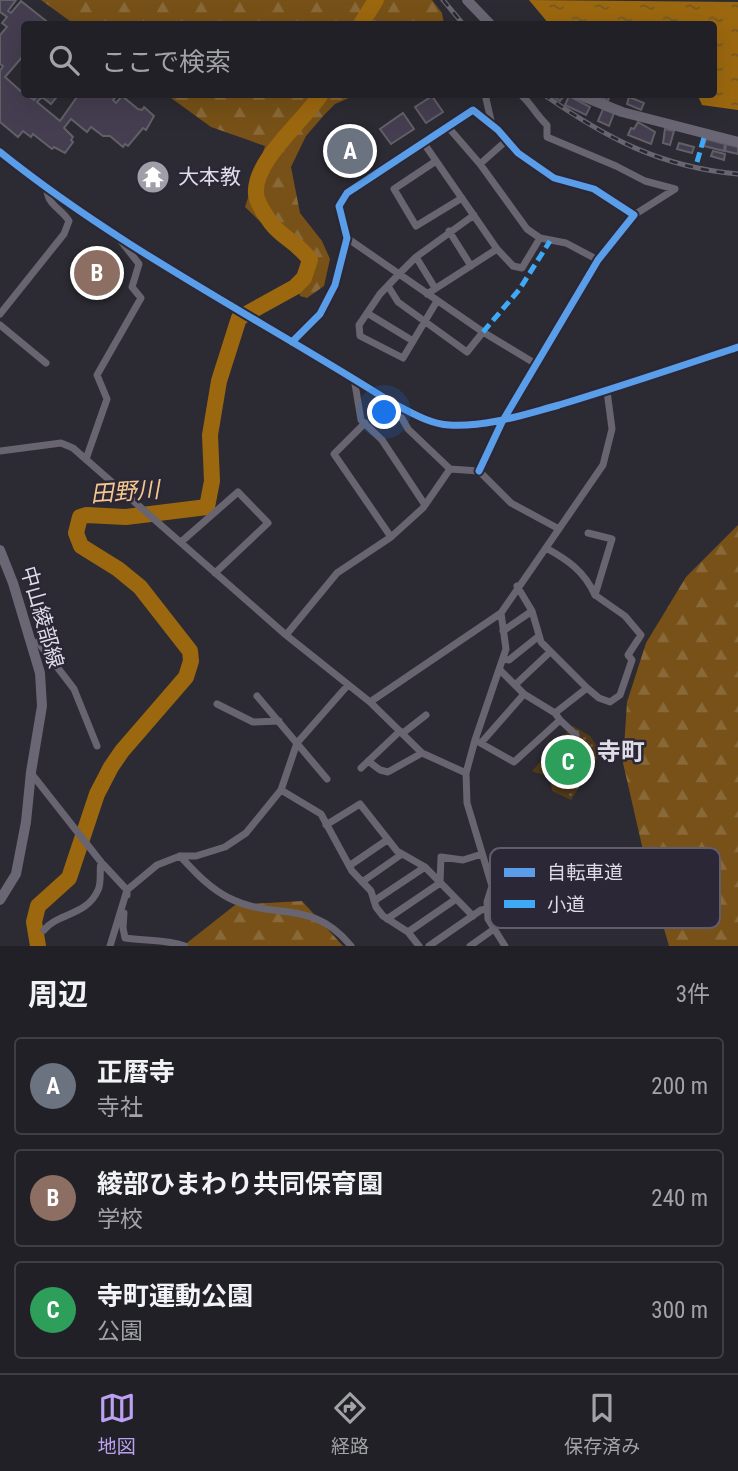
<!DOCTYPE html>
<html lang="ja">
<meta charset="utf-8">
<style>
body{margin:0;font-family:"Roboto Condensed","Noto Sans JP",sans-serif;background:#2d2d32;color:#f1f3f6}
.you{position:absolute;left:385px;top:413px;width:24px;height:24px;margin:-18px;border:5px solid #fff;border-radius:50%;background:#1a73e8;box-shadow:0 0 0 10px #1a73e833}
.badge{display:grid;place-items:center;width:46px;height:46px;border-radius:50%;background:#bca0f2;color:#fff;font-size:23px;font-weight:700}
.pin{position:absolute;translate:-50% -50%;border:4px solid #fff;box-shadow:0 2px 7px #0006}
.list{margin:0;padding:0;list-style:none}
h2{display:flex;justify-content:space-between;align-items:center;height:91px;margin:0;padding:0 28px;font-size:30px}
h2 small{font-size:23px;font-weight:400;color:#a2a3a7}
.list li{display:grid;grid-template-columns:46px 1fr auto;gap:21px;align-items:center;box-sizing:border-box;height:98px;margin:0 14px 14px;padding:0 14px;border:2px solid #3e3e43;border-radius:7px}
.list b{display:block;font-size:26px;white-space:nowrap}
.list p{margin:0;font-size:23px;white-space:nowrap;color:#a2a3a7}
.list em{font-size:23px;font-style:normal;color:#a2a3a7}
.icon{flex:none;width:38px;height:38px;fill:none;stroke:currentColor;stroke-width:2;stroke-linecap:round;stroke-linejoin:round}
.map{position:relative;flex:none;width:738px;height:946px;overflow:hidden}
.search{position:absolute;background:#212026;box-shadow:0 7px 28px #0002;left:21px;right:21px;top:21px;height:77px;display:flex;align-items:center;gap:18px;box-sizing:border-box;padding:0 24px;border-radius:7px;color:#a2a3a7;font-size:26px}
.sheet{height:427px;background:#212026}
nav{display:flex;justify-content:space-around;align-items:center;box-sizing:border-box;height:98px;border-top:2px solid #3e3e43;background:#212026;font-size:19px;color:#a2a3a7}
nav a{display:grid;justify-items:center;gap:4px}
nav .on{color:#bca0f2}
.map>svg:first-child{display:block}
</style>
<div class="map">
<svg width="738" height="946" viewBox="0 0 738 946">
<defs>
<pattern id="forest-firs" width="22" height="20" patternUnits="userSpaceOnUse" patternTransform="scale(1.75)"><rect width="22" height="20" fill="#775117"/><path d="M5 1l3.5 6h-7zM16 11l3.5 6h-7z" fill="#8a6939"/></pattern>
<pattern id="park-dots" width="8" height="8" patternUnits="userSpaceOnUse" patternTransform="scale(1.75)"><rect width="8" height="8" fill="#513a1a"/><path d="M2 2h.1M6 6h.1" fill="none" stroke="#6a563b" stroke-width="1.8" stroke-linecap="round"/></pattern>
<pattern id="water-ripples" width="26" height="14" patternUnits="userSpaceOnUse" patternTransform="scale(1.75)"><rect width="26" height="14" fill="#9c680f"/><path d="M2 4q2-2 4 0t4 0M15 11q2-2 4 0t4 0" fill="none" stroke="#785925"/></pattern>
</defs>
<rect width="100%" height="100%" fill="#2c2a32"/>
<!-- forest -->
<path fill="url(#forest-firs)" d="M41,0H432L442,13L444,24H74Z
M167,95H356L335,104L325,114L306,136L291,167L300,213L322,241L330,259L324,286L307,298L300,296L299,290L311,274L301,261L245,207L265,146L211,127Z
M738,525V946H669L650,881L623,763L627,702L646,643L686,577Z
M302,901L343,946H183L235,905Z"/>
<!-- park -->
<path fill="url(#park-dots)" d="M573,726L590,736L601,752L571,800L552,791L550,777L532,771Z"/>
<!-- water -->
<path fill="url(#water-ripples)" d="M529,0L738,2V110L702,105L698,96L690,95L714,94V24H549Z"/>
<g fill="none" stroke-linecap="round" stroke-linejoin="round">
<!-- river -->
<path stroke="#9c680f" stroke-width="16" d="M361,24L376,0
M38,946L34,922L38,906L69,878L97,794L111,767L122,751L186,677L191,661L190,651L140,587L118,569L81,546L76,533L80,517L86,515L126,517L207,507L212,481L210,435L219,381L239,318L295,287L304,278L310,260C300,244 282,238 271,223C265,214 257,204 256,194C253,161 304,121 321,94"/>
</g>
<!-- building -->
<path fill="#443e50" stroke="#616067" stroke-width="2" d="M0,0H16L8,11L11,13L21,1L50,24H24V55L5,77L24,94H32L30,97L34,100L39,94H59L51,104L42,97L37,102L60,121L79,94H118L113,100L116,103L122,96L138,109L142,110L144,107L154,116L146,130L143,128L128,146L125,144L123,147L110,136H103L91,127L87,132L71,119L64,128L73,137L71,140L73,142L65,153L54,147L52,149L33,134L31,137L23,131L18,137L0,122V71L3,66L0,64V35L7,27L2,23L7,17L0,12Z
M550,94H561L564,96L560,101Z
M596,94H610L608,101Z
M432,96L443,112L426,123L415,107Z
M569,96L590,107L586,115L565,105Z
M629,97L644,103L641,110L627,104Z
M603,109L614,113L609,126L598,121Z
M403,113L414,129L391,144L380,129Z
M638,122L655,132L651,144L628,135L631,128L634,129Z
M665,129L674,131L670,145L663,143Z
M706,139L725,144L724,151L704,146Z
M679,143L694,147L692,153L677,149Z
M726,144L738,147V154L725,151Z
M713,151L725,154L724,160L711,156Z"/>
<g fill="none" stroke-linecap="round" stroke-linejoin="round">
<!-- minor -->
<path stroke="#686470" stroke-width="7" d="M485,94L492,125
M520,94C531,103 536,115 547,125V137L616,166L645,181L675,189L634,215
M448,127L480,164L527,229L540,238L566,243L598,260
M423,142L497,249L513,266L522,268L540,238
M0,152L47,189L151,259L420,417L446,425H483L607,391L612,429L603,465L501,613L370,702
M436,161L394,189L416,226L462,198
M480,164L507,140
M449,231L471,266
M347,238L483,332L536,364
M416,257L435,288
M388,286L398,302L467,352L483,332
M427,294L497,249
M437,301L403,358L360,336L359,325L380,294L399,274L416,257L474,215
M367,313L413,341
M0,314L64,234L69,221C62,209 47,205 47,189
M0,325L46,363
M292,342L320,314L335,285L347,238L339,206L347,193L473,110L498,130L518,153L554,178L594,189L634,215L598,260L502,422L479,471
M354,378L361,420L382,440L425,505
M394,404L408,429L450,469L479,471L511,503L559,529
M365,423L334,454L391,537
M0,451L61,443L73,448L286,635L370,702L422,753L466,773
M86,459L107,399L97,375L141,298L132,287L139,264L121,241
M181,542L238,492L268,523L215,573
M546,548C568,560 584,571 595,595L612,539L588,533
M517,586L532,611L541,642L587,688L555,713
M501,613L506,649L475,740L466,773L467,803L492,886L487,902L488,919L505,946
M503,631L532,611
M286,635L337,573L391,537L423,508L450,469
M32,645L38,642L74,689L97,746
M503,659L509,660L539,636
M515,685L550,652
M587,688L599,698L610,702L620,695L632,660L628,655L641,635L625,616L595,595
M257,696L327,779
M217,704L253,722L279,721
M560,720L576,735
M403,733L426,715
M475,740L514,762L560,720L555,713L524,694
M481,743L524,694L500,670
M368,761L380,770L388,772L422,753
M361,768L400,731
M31,773L101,862L127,890V895
M281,790L321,814L352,871L371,891L376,907L383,916L408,932L419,946
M326,825L360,804L397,851L425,867L473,916
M180,856C195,872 209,888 229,898C275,921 312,898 351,946
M349,866L387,840
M362,882L402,854
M374,901L425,867
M124,913L123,928L125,938C146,941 165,939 185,946
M387,919L440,883L441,857L463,860L482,854
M44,930C57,913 87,916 98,890C102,882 99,871 101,862
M408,932L456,899
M110,946L127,890L157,865L180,856H196L225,847L246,833L281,790L297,743L348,685
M429,946L481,910L487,909
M470,946L494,929"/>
<!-- tertiary -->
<path stroke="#686470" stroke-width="9" d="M607,391L738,347"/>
<!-- secondary -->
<path stroke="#6a6673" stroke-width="10" d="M467,0L490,24
M577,94L622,112L738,142
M0,550L13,583L40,673L42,706L31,772L26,822L16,874L0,900"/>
<defs>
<path id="rail" d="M443,0L463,24
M543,94C606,138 660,167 738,174"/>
</defs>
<!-- rail casing -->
<use href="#rail" stroke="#68666f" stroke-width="5"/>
<!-- rail -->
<use href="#rail" stroke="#2b2736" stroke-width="2.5" stroke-dasharray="8" stroke-linecap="butt"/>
<!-- quiet -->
<path stroke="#3fa9f5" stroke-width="5" stroke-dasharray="10 5" stroke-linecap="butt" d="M697,162L705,134
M483,332L519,290L550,241"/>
<defs>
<path id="cycleway" d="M0,152C122,250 262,320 394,404C411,412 429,424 449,425C488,427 522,415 559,405C619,387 678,367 738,347
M292,342L320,314L335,285L347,238L339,206L347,193L473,110L498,130L518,153L554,178L594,189L634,215L598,260L502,422L479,471"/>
</defs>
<!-- cycleway casing -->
<use href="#cycleway" stroke="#2b2736" stroke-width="11"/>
<!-- cycleway -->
<use href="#cycleway" stroke="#5a9eea" stroke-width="7"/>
</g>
<!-- icons -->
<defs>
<symbol id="temple-disc" viewBox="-11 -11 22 22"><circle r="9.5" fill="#a09ea7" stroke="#2b2736"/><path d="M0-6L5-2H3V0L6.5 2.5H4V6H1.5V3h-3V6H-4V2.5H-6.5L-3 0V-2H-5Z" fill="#fff"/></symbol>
</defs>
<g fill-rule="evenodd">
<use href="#temple-disc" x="134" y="158" width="38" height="38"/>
</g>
<g text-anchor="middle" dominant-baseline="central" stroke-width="5" stroke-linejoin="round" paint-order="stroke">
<!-- poi labels -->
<g font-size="21" fill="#dedce6" stroke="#2b2736" text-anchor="start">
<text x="178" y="177">大本教</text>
</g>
<!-- street labels -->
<g font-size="21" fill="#dedce6" stroke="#2b2736">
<text transform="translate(42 617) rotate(74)">中山綾部線</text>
</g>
<!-- water labels -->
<g font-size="23" font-style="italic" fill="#f6c78d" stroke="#2b2736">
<text transform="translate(125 492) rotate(-4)">田野川</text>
</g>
<!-- quarter labels -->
<g font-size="24" font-weight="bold" fill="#dedce6" stroke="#2b2736">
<text x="621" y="752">寺町</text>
</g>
</g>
<!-- legend -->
<rect x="490" y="848" width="230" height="80" rx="10" fill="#2b2736" stroke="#615d6b" stroke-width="2"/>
<rect x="504" y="868" width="31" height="9" fill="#5a9eea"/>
<rect x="504" y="900" width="31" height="8" fill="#3fa9f5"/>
<g font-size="19" fill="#dedce6">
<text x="547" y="879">自転車道</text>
<text x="547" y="911">小道</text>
</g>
</svg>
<div class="you"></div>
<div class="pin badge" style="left:350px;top:151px;background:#6b7280">A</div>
<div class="pin badge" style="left:97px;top:273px;background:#8d6e63">B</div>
<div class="pin badge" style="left:568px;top:762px;background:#2e9e5b">C</div>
<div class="search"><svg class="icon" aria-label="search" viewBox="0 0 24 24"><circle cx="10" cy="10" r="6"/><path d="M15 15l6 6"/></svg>ここで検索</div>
</div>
<section class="sheet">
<h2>周辺<small>3件</small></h2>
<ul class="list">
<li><span class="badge" style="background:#6b7280">A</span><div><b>正暦寺</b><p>寺社</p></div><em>200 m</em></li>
<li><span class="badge" style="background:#8d6e63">B</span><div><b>綾部ひまわり共同保育園</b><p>学校</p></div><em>240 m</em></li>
<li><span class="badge" style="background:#2e9e5b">C</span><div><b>寺町運動公園</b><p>公園</p></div><em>300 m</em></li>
</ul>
</section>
<nav>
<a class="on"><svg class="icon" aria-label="map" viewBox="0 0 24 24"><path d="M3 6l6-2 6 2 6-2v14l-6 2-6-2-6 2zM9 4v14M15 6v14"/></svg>地図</a>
<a><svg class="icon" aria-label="directions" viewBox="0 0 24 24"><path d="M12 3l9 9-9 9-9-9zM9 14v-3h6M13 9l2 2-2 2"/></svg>経路</a>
<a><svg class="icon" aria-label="saved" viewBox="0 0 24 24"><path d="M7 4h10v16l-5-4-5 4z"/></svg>保存済み</a>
</nav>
